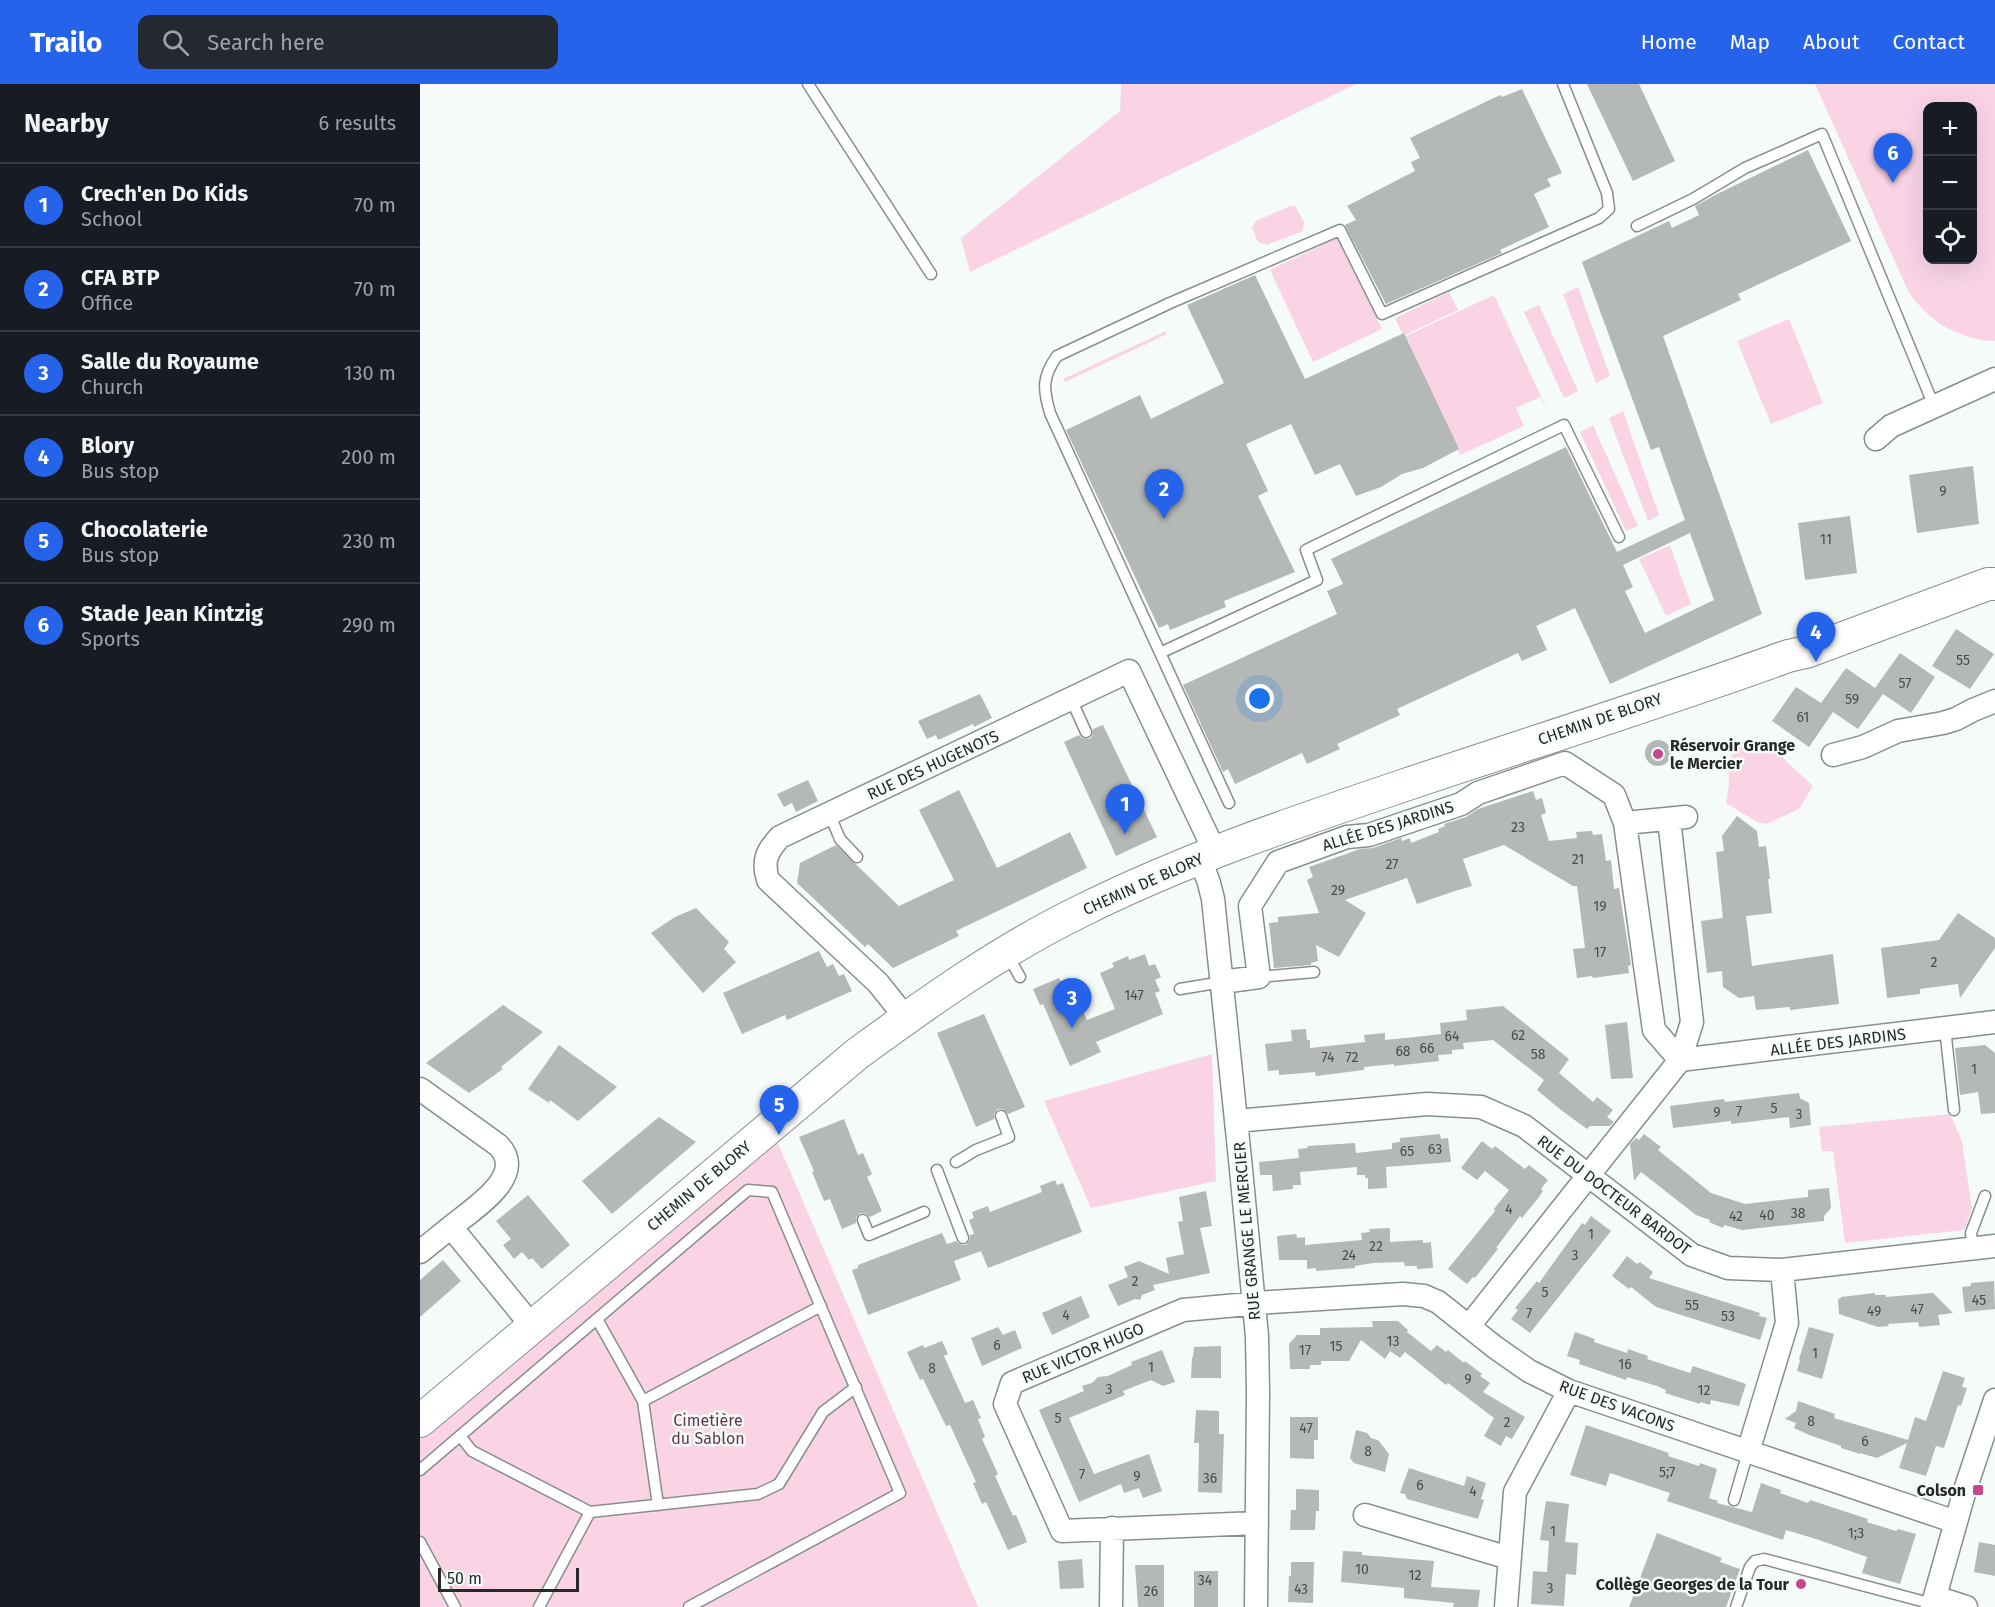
<!DOCTYPE html>
<meta charset="utf-8">
<style>
body{margin:0;font-family:"Fira Sans",sans-serif;background:#242831;color:#f1f3f6}
.controls{position:absolute;right:18px;top:18px;display:grid;overflow:hidden;border-radius:12px;box-shadow:0 6px 24px #0002}
.controls button{width:54px;height:54px;display:grid;place-items:center;padding:0;border:0;border-bottom:2px solid #363941;background:#171b24;color:#f1f3f6;font:30px sans-serif}
.scale{position:absolute;left:18px;bottom:15px;width:141px;box-sizing:border-box;padding-left:6px;border:3px solid #272929;border-top:0;font-size:16px;line-height:21px;white-space:nowrap;color:#272929;-webkit-text-stroke:4px #f4fbf8;paint-order:stroke}
.you{position:absolute;left:840px;top:615px;width:21px;height:21px;margin:-15px;border:4px solid #fff;border-radius:50%;background:#1a73e8;box-shadow:0 0 0 9px #1a73e833}
.badge{display:grid;place-items:center;width:39px;height:39px;border-radius:50%;background:#2563eb;color:#fff;font-size:20px;font-weight:700}
.pin{position:absolute;translate:-50% -50px;filter:drop-shadow(0 2px 3px #0008)}
.pin::after{content:'';position:absolute;top:32px;width:21px;height:18px;background:inherit;clip-path:polygon(0 0,100% 0,50% 100%)}
.list{margin:0;padding:0;list-style:none}
h2{display:flex;justify-content:space-between;align-items:center;height:78px;margin:0;padding:0 24px;font-size:26px}
h2 small{font-size:20px;font-weight:400;color:#9ea1a6}
.list li{display:grid;grid-template-columns:39px 1fr auto;gap:18px;align-items:center;box-sizing:border-box;height:84px;padding:0 24px;border-top:2px solid #363941}
.list b{display:block;font-size:22px;white-space:nowrap}
.list p{margin:0;font-size:20px;white-space:nowrap;color:#9ea1a6}
.list em{font-size:20px;font-style:normal;color:#9ea1a6}
.icon{flex:none;width:33px;height:33px;fill:none;stroke:currentColor;stroke-width:2;stroke-linecap:round;stroke-linejoin:round}
.map{position:relative;flex:none;width:1575px;height:1523px;overflow:hidden}
header{display:flex;align-items:center;gap:36px;box-sizing:border-box;height:84px;padding:0 30px;background:#2563eb;color:#fff}
header strong{font-size:28px}
nav{display:flex;gap:33px;margin-inline-start:auto;font-size:21px}
.search{width:420px;height:54px;background:#242831;display:flex;align-items:center;gap:15px;box-sizing:border-box;padding:0 21px;border-radius:12px;color:#9ea1a6;font-size:22px}
main{display:flex}
aside{flex:1;background:#171b24}
.map>svg:first-child{display:block}
</style>
<header>
<strong>Trailo</strong>
<div class="search"><svg class="icon" aria-label="search" viewBox="0 0 24 24"><circle cx="10" cy="10" r="6"/><path d="M15 15l6 6"/></svg>Search here</div>
<nav><a>Home</a><a>Map</a><a>About</a><a>Contact</a></nav>
</header>
<main>
<aside>
<h2>Nearby<small>6 results</small></h2>
<ul class="list">
<li><span class="badge">1</span><div><b>Crech'en Do Kids</b><p>School</p></div><em>70 m</em></li>
<li><span class="badge">2</span><div><b>CFA BTP</b><p>Office</p></div><em>70 m</em></li>
<li><span class="badge">3</span><div><b>Salle du Royaume</b><p>Church</p></div><em>130 m</em></li>
<li><span class="badge">4</span><div><b>Blory</b><p>Bus stop</p></div><em>200 m</em></li>
<li><span class="badge">5</span><div><b>Chocolaterie</b><p>Bus stop</p></div><em>230 m</em></li>
<li><span class="badge">6</span><div><b>Stade Jean Kintzig</b><p>Sports</p></div><em>290 m</em></li>
</ul>
</aside>
<div class="map">
<svg width="1575" height="1523" viewBox="0 0 1575 1523">
<rect width="100%" height="100%" fill="#f4fbf8"/>
<!-- green -->
<path fill="#fad4e5" fill-rule="evenodd" d="M701,0H936L550,188L541,154L700,27Z
M1395,0H1575V257C1553,257 1524,246 1508,230C1501,224 1495,216 1489,209ZM1508,22H1552V176H1508Z
M870,122H875L884,138L883,147L847,161L838,158L832,143L836,137Z
M919,153L962,245L893,278L850,186Z
M1158,203L1190,292L1176,299L1143,210Z
M1029,208L1038,226L985,251L984,249H982L975,234Z
M1074,211L1129,330L1120,313L1096,324L1104,342L1040,371L986,252Z
M1119,221L1158,307L1144,314L1104,228Z
M1369,235L1403,319L1351,340L1317,257Z
M746,247L747,250L645,298L643,295Z
M1203,327L1239,431L1228,437L1189,334Z
M1173,341L1218,442L1206,447L1160,348Z
M1250,461L1271,520L1246,532L1219,475Z
M1354,657L1365,676L1393,702L1379,725L1346,740L1337,738L1306,719L1309,700L1308,675L1317,667V658Z
M792,970L796,1097L671,1124L624,1017Z
M1530,1030L1542,1057L1552,1125L1544,1146L1425,1159L1413,1067H1402L1399,1043Z
M357,1057L558,1523H0V1352Z"/>
<!-- building -->
<path fill="#b4b9b7" fill-rule="evenodd" d="M1167,0H1219L1255,77L1213,97Z
M1102,5L1142,89L1127,95L1131,102L1114,110L1129,143L1080,166L1082,169L966,220L925,141L936,136L927,122L995,87L991,78L1000,74L990,54L1080,11L1082,13Z
M1388,66L1431,157L1318,210L1321,216L1243,252L1342,530L1190,600L1155,524L1116,542L1127,566L1102,577L1098,569L977,625L980,631L917,660L920,665L887,680L882,669L815,700L808,685L803,688L763,601L917,530L907,507L923,500L911,475L1146,363L1197,468L1265,436L1239,363L1231,366L1162,178L1249,137L1252,144L1279,131L1275,122L1297,110ZM1270,449L1294,516L1225,549L1205,507L1213,503L1203,481Z
M835,191L885,295L984,249L1039,365L1003,384L982,390L961,403L936,412L920,380L895,391L871,340L826,360L848,407L838,412L875,488L804,517L806,523L750,546L748,540L739,544L646,346L720,311L731,335L804,299L767,221Z
M1553,382L1559,440L1497,449L1489,391Z
M1430,432L1437,489L1385,496L1378,439Z
M1536,545L1574,570L1550,605L1512,582Z
M1480,569L1515,593L1491,629L1463,610L1438,645L1413,628L1389,663L1352,637L1376,603L1401,619L1426,584L1455,604Z
M560,610L572,634L554,643L553,640L518,656L516,651L507,655L498,637Z
M683,641L737,753L696,772L644,658L659,651L662,654L669,655L672,652L673,645Z
M1225 669a13 13 0 1 1 26 0a13 13 0 1 1-26 0Z
M388,696L398,717L376,728L372,719L364,723L357,710Z
M539,706L577,784L650,748L667,784L536,847L539,852L473,884L448,860L445,863L377,799L380,779L416,761L479,822L534,796L499,726Z
M1113,707L1116,716L1122,714L1126,729L1121,731L1129,757L1157,754L1156,748L1172,747L1173,751L1182,750L1186,777L1191,776L1194,805L1199,804L1211,881L1208,882L1209,889L1173,894L1172,892L1157,894L1153,865L1165,864L1157,802H1153L1084,761L1043,775L1052,802L1035,807L997,820L987,794L925,816L946,829L919,873L896,861L898,877L891,879V881L854,884L849,839L858,838V833L899,829L887,796L893,793L889,783L940,765L953,764L981,754L982,757L990,754L991,759L1019,748L1018,745L1025,742L1024,740L1046,733L1058,725Z
M1317,732L1337,747L1339,763L1346,762L1350,795H1348L1352,829L1326,832L1332,882L1413,870L1419,920L1370,926V923L1336,926L1334,912L1319,914L1303,903L1302,887L1287,889L1281,837L1303,834L1296,768L1304,767L1302,752Z
M276,824L309,858L304,865L316,878L283,909L231,849L255,833Z
M1538,829L1575,854V864L1540,914L1538,900L1500,905V910L1467,914L1461,864L1519,856Z
M399,867L407,883L413,880L419,892L424,890L432,907L367,936L365,931L322,950L303,909Z
M725,870L729,882L735,880L741,893L735,896L740,907L735,909L743,930L676,958L681,968L650,982L623,920L620,921L613,905L639,894L643,901L650,898L667,936L695,925L680,889L694,883L692,879L708,872L709,876Z
M83,921L123,948L81,983L83,985L49,1009L6,979Z
M1083,922L1149,975L1139,989L1173,1018L1177,1013L1193,1026L1187,1033L1194,1038L1190,1042H1170L1167,1045L1141,1026L1117,1006L1124,996L1073,956L1043,959L1044,965L1032,966V970L1018,971L1019,977L974,982V980L944,983V986L896,992L895,988L859,991V986L848,987L845,960L872,957L871,946L886,945L887,956H890V964L945,958L944,951L965,949V956L995,953L1021,950L1020,939L1047,936L1046,926Z
M564,930L605,1023L588,1030L583,1025H578L574,1030V1035L556,1043L517,949Z
M1207,938L1213,994L1191,995L1185,941Z
M139,961L197,1003L158,1037L130,1016L129,1019L108,1005Z
M1565,961L1575,969V1029L1561,1030L1558,1008L1540,1011L1535,964Z
M1379,1009L1380,1014L1389,1019L1391,1041L1370,1044L1369,1033L1311,1040V1037L1253,1044L1250,1022L1304,1015L1305,1018Z
M239,1033L276,1058L192,1130L162,1097Z
M424,1035L438,1071L443,1069L452,1090L447,1093L462,1127L450,1133L445,1129H440L436,1134V1139L422,1145L410,1115L404,1117L392,1088L394,1087L379,1053Z
M1020,1050L1021,1055L1028,1054L1031,1078L966,1083L967,1104L948,1105V1094H945V1091H937V1083L880,1088L881,1101H873V1105L853,1107L852,1091H840L839,1078L879,1074L878,1065L888,1064L887,1062L935,1059L936,1069L972,1065V1059L980,1058V1054Z
M1224,1050L1241,1063L1238,1066L1291,1109L1325,1120L1388,1113V1106L1409,1104L1411,1124L1404,1132V1137L1322,1146L1304,1141L1303,1144L1289,1138L1290,1136L1276,1131L1221,1088L1214,1097L1210,1060L1216,1054L1219,1056Z
M1062,1057L1072,1065L1075,1062L1105,1085L1109,1081L1128,1096L1121,1105L1123,1107L1119,1113L1102,1134L1100,1132L1076,1164L1078,1165L1055,1194L1053,1193L1047,1200L1028,1185L1075,1127L1074,1125L1089,1106L1065,1087L1057,1096L1041,1084Z
M635,1096L637,1101L643,1099L662,1148L568,1184L561,1167L534,1177L541,1196L448,1231L432,1186L438,1184V1181L522,1149L527,1160L536,1157L541,1161H546L550,1156V1151L554,1150L549,1136L554,1134L552,1128L568,1122L570,1128L622,1108L620,1102Z
M786,1107L792,1142L780,1144L790,1189L733,1201L735,1206L722,1211L720,1216L715,1215L698,1222L688,1201L708,1193L704,1183L719,1177L749,1190L746,1174L764,1170L758,1138L763,1137L759,1113Z
M108,1111L150,1161L122,1185L112,1174L109,1176L102,1168L94,1175L83,1161L91,1155L76,1137Z
M1171,1132L1191,1147L1110,1249L1091,1235L1098,1226L1095,1224L1117,1197L1119,1199L1162,1139L1165,1141Z
M970,1144V1158L1003,1156V1159L1011,1158L1013,1184L997,1185V1182H985L984,1178L953,1179L935,1182V1184L896,1187V1184L887,1185V1176H859L857,1152L876,1150L877,1154L885,1153V1161L942,1156L941,1149L950,1148L949,1145Z
M1207,1172L1217,1180L1220,1178L1233,1188L1229,1194L1340,1229L1339,1232L1347,1234L1340,1256L1236,1223L1211,1203L1209,1205L1192,1192Z
M23,1176L41,1197L0,1233V1196Z
M1574,1197L1575,1225L1545,1228L1542,1203L1551,1202V1199Z
M1455,1209V1211H1466V1213L1513,1209L1533,1229L1518,1231L1520,1241L1499,1243L1498,1238L1468,1240L1469,1242L1458,1243L1419,1230L1418,1215L1421,1214V1213Z
M661,1212L670,1233L632,1251L622,1229Z
M952,1237H978L988,1246L987,1248L1011,1267L1017,1261L1026,1268L1028,1266L1044,1279L1045,1277L1062,1290L1060,1292L1070,1299L1063,1308L1105,1333L1092,1355L1086,1352L1081,1362L1064,1352L1074,1334L1028,1299L1026,1301L985,1268L980,1274L970,1267L965,1275L941,1256L929,1277H901V1281H890V1285H870L869,1260L877,1251H900V1244L953,1243Z
M578,1243L583,1251L595,1246L602,1264L562,1282L551,1254Z
M1389,1243L1414,1250L1402,1295L1377,1287L1380,1276L1379,1275Z
M1155,1248L1175,1255L1174,1258L1207,1269L1208,1265L1228,1272L1227,1275L1270,1289L1273,1282L1326,1300L1319,1322L1291,1316L1290,1321L1280,1318V1320L1245,1309L1246,1306L1237,1302L1207,1293L1206,1296L1159,1280L1160,1276L1147,1272Z
M522,1257L528,1270L524,1272L545,1319L553,1316L561,1334L558,1335L565,1353L562,1355L578,1390L575,1392L593,1432L596,1431L604,1450L607,1458L588,1466L566,1418L562,1420L553,1399L556,1398L530,1341L526,1342L503,1295L500,1296L487,1268L503,1261L504,1264Z
M801,1262V1294H771L772,1273H773L774,1263Z
M742,1266L755,1298L743,1302L731,1296L703,1307L705,1311L649,1334L674,1390L729,1370L742,1407L723,1414L719,1404L704,1409L701,1400L659,1418L619,1326L664,1307L662,1302L672,1299L678,1293L688,1292L712,1281L711,1278Z
M1523,1287L1545,1294L1542,1303L1547,1304L1541,1322L1538,1321L1524,1364L1516,1362L1506,1392L1479,1384L1487,1359L1457,1374L1440,1369V1370L1421,1364V1362L1389,1351L1374,1344L1376,1339L1365,1335L1376,1327L1378,1317L1415,1330L1414,1334L1488,1356L1495,1333L1506,1337Z
M776,1326L799,1327V1350H804L802,1409L778,1408L779,1359H774Z
M870,1333H898V1356H894V1375L870,1374Z
M1166,1341L1249,1369L1248,1372L1279,1382L1280,1379L1297,1385L1289,1414L1298,1417L1297,1419L1332,1428L1341,1399L1361,1406L1360,1409L1388,1419L1390,1416L1448,1435L1447,1438L1476,1447L1478,1445L1496,1450L1480,1500L1442,1489L1447,1473L1396,1455L1366,1446L1363,1456L1247,1417L1250,1409L1190,1389L1186,1402L1150,1391Z
M936,1346L947,1349L951,1354L958,1356L969,1370L965,1388L934,1379L930,1374Z
M989,1384L1044,1402L1047,1392L1066,1399L1061,1415L1064,1416L1058,1435L987,1415L985,1410L980,1409Z
M876,1405L899,1406V1427H896L895,1446H870L871,1426H876Z
M1126,1417L1149,1420L1145,1458L1158,1459L1156,1491L1146,1490L1144,1522L1111,1520L1113,1487L1127,1488L1129,1457L1120,1456Z
M1237,1449L1302,1474L1300,1478L1320,1485L1306,1523H1209Z
M1559,1458L1575,1461V1492L1554,1488Z
M923,1467L942,1468V1471L1014,1477L1011,1503L1060,1506L1058,1523H1033L1034,1519L984,1514V1504L921,1498Z
M662,1475L664,1504L640,1505L638,1477Z
M871,1478H894L893,1519L868,1518L869,1492H871Z
M715,1481H744V1523H718Z
M774,1487H798V1523H774Z"/>
<g fill="none" stroke-linecap="round" stroke-linejoin="round">
<defs>
<path id="lane" d="M388,0L511,190
M1217,142L1273,115L1325,84L1402,50L1514,322
M740,569L897,496L886,466L1144,341L1199,453
M651,615L666,648
M809,719L630,329C623,305 622,293 637,272L750,219L920,146L962,230L1179,134L1189,125L1187,109L1143,0
M409,729L420,755L437,773
M587,870L600,893
M839,893L894,888
M760,905L802,898
M1525,944L1534,1026
M536,1078L556,1066L589,1053L581,1032
M517,1086L543,1154
M443,1136L449,1151L504,1128
M1553,1165L1551,1149L1565,1112
M177,1235L223,1317L238,1421
M223,1317L401,1222
M40,1352L52,1367L170,1428L338,1410L359,1400L403,1328L436,1303
M0,1386L328,1106L352,1108L480,1409L269,1523
M1314,1416L1328,1368
M0,1458L35,1523
M119,1523L170,1428
M1316,1523L1330,1483L1335,1477L1344,1475L1513,1520"/>
<path id="street" d="M1456,355L1471,342L1575,295
M1413,671L1443,663L1478,647L1523,639L1536,635L1553,626L1575,617
M1205,739L1266,733
M780,774L789,799L793,815L820,1075L837,1252L838,1308L836,1523
M802,898L839,893L830,822L858,778L927,753L949,751L1041,720L1058,709L1145,679L1194,711L1205,739L1234,946L1260,976
M486,934L458,899L348,796C342,777 347,767 360,753L709,587L795,768
M1260,976L1575,938
M0,1005L78,1061C109,1092 51,1126 31,1143L112,1242
M816,1037L1007,1020L1061,1023L1104,1042L1272,1171L1308,1184L1362,1186L1575,1162
M0,1168L31,1143
M1049,1242L1260,976L1272,938L1249,735
M1328,1368L1367,1239L1362,1186
M945,1431L1089,1474
M837,1439L642,1447L585,1320L592,1299L763,1226L851,1218L983,1210L1004,1212L1018,1218L1076,1264L1109,1287L1149,1307L1536,1438
M1515,1513L1546,1523
M691,1523L692,1444
M1086,1523L1095,1408L1149,1307
M1512,1523L1545,1406L1575,1316"/>
<path id="secondary" d="M0,1337L437,970C508,918 581,866 661,827C765,775 875,738 985,701C1113,658 1241,618 1368,572L1386,568L1568,500H1575"/>
</defs>
<!-- lane casing -->
<use href="#lane" stroke="#888e8c" stroke-width="13"/>
<!-- street casing -->
<use href="#street" stroke="#888e8c" stroke-width="25"/>
<!-- secondary casing -->
<use href="#secondary" stroke="#888e8c" stroke-width="34"/>
<!-- lane -->
<use href="#lane" stroke="#fff" stroke-width="10"/>
<!-- street -->
<use href="#street" stroke="#fff" stroke-width="22"/>
<!-- secondary -->
<use href="#secondary" stroke="#fff" stroke-width="32"/>
</g>
<!-- markers -->
<g fill="#c8468d" stroke="#f4fbf8" stroke-width="2">
<circle cx="1238" cy="670" r="6"/>
<rect x="1552" y="1400" width="12" height="12" rx="3"/>
<circle cx="1381" cy="1500" r="6"/>
</g>
<g text-anchor="middle" dominant-baseline="central" stroke-width="5" stroke-linejoin="round" paint-order="stroke">
<!-- number labels -->
<g font-size="14" fill="#4a4d4c">
<text x="1523" y="407">9</text>
<text x="1406" y="455">11</text>
<text x="1543" y="576">55</text>
<text x="1485" y="599">57</text>
<text x="1432" y="615">59</text>
<text x="1383" y="633">61</text>
<text x="1098" y="743">23</text>
<text x="1158" y="775">21</text>
<text x="972" y="780">27</text>
<text x="918" y="806">29</text>
<text x="1180" y="822">19</text>
<text x="1180" y="868">17</text>
<text x="1514" y="878">2</text>
<text x="714" y="911">147</text>
<text x="1098" y="951">62</text>
<text x="1032" y="952">64</text>
<text x="1007" y="964">66</text>
<text x="983" y="967">68</text>
<text x="1118" y="970">58</text>
<text x="908" y="973">74</text>
<text x="932" y="973">72</text>
<text x="1554" y="985">1</text>
<text x="1354" y="1024">5</text>
<text x="1319" y="1027">7</text>
<text x="1297" y="1028">9</text>
<text x="1379" y="1030">3</text>
<text x="1015" y="1065">63</text>
<text x="987" y="1067">65</text>
<text x="1089" y="1125">4</text>
<text x="1378" y="1129">38</text>
<text x="1347" y="1131">40</text>
<text x="1316" y="1132">42</text>
<text x="1171" y="1150">1</text>
<text x="956" y="1162">22</text>
<text x="929" y="1171">24</text>
<text x="1155" y="1171">3</text>
<text x="715" y="1197">2</text>
<text x="1125" y="1208">5</text>
<text x="1559" y="1216">45</text>
<text x="1272" y="1221">55</text>
<text x="1497" y="1225">47</text>
<text x="1454" y="1227">49</text>
<text x="1109" y="1229">7</text>
<text x="646" y="1231">4</text>
<text x="1308" y="1232">53</text>
<text x="973" y="1257">13</text>
<text x="577" y="1261">6</text>
<text x="916" y="1262">15</text>
<text x="885" y="1266">17</text>
<text x="1395" y="1269">1</text>
<text x="1205" y="1280">16</text>
<text x="731" y="1283">1</text>
<text x="512" y="1284">8</text>
<text x="1048" y="1295">9</text>
<text x="689" y="1305">3</text>
<text x="1284" y="1306">12</text>
<text x="638" y="1334">5</text>
<text x="1391" y="1337">8</text>
<text x="1087" y="1338">2</text>
<text x="886" y="1344">47</text>
<text x="1445" y="1357">6</text>
<text x="948" y="1367">8</text>
<text x="1247" y="1388">5;7</text>
<text x="662" y="1390">7</text>
<text x="717" y="1392">9</text>
<text x="790" y="1394">36</text>
<text x="1000" y="1401">6</text>
<text x="1053" y="1407">4</text>
<text x="1133" y="1447">1</text>
<text x="1436" y="1449">1;3</text>
<text x="942" y="1485">10</text>
<text x="995" y="1491">12</text>
<text x="785" y="1496">34</text>
<text x="1130" y="1504">3</text>
<text x="881" y="1505">43</text>
<text x="731" y="1507">26</text>
</g>
<!-- street labels -->
<g font-size="16" fill="#272929" stroke="#f4fbf8">
<text transform="translate(1180 635) rotate(-19)">CHEMIN DE BLORY</text>
<text transform="translate(513 681) rotate(-25)">RUE DES HUGENOTS</text>
<text transform="translate(968 742) rotate(-17)">ALLÉE DES JARDINS</text>
<text transform="translate(723 800) rotate(-24)">CHEMIN DE BLORY</text>
<text transform="translate(1418 958) rotate(-7)">ALLÉE DES JARDINS</text>
<text transform="translate(279 1102) rotate(-40)">CHEMIN DE BLORY</text>
<text transform="translate(1194 1111) rotate(37)">RUE DU DOCTEUR BARDOT</text>
<text transform="translate(827 1147) rotate(-95)">RUE GRANGE LE MERCIER</text>
<text transform="translate(663 1269) rotate(-23)">RUE VICTOR HUGO</text>
<text transform="translate(1197 1322) rotate(20)">RUE DES VACONS</text>
</g>
<!-- poi labels -->
<g font-size="16" font-weight="bold" fill="#272929" stroke="#f4fbf8" text-anchor="end">
<text x="1250" y="661" text-anchor="start">Réservoir Grange<tspan x="1250" dy="18">le Mercier</tspan></text>
<text x="1546" y="1406">Colson</text>
<text x="1369" y="1500">Collège Georges de la Tour</text>
</g>
<!-- park labels -->
<g font-size="16" fill="#67344e" stroke="#f4fbf8">
<text x="288" y="1336">Cimetière<tspan x="288" dy="18">du Sablon</tspan></text>
</g>
</g>
</svg>
<div class="controls">
<button>+</button>
<button>−</button>
<button><svg class="icon" aria-label="locate" viewBox="0 0 24 24"><circle cx="12" cy="12" r="6"/><path d="M12 2v4M12 18v4M2 12h4M18 12h4"/></svg></button>
</div>
<div class="scale">50 m</div>
<div class="you"></div>
<div class="pin badge" style="left:705px;top:750px">1</div>
<div class="pin badge" style="left:744px;top:435px">2</div>
<div class="pin badge" style="left:652px;top:944px">3</div>
<div class="pin badge" style="left:1396px;top:578px">4</div>
<div class="pin badge" style="left:359px;top:1051px">5</div>
<div class="pin badge" style="left:1473px;top:99px">6</div>
</div>
</main>
